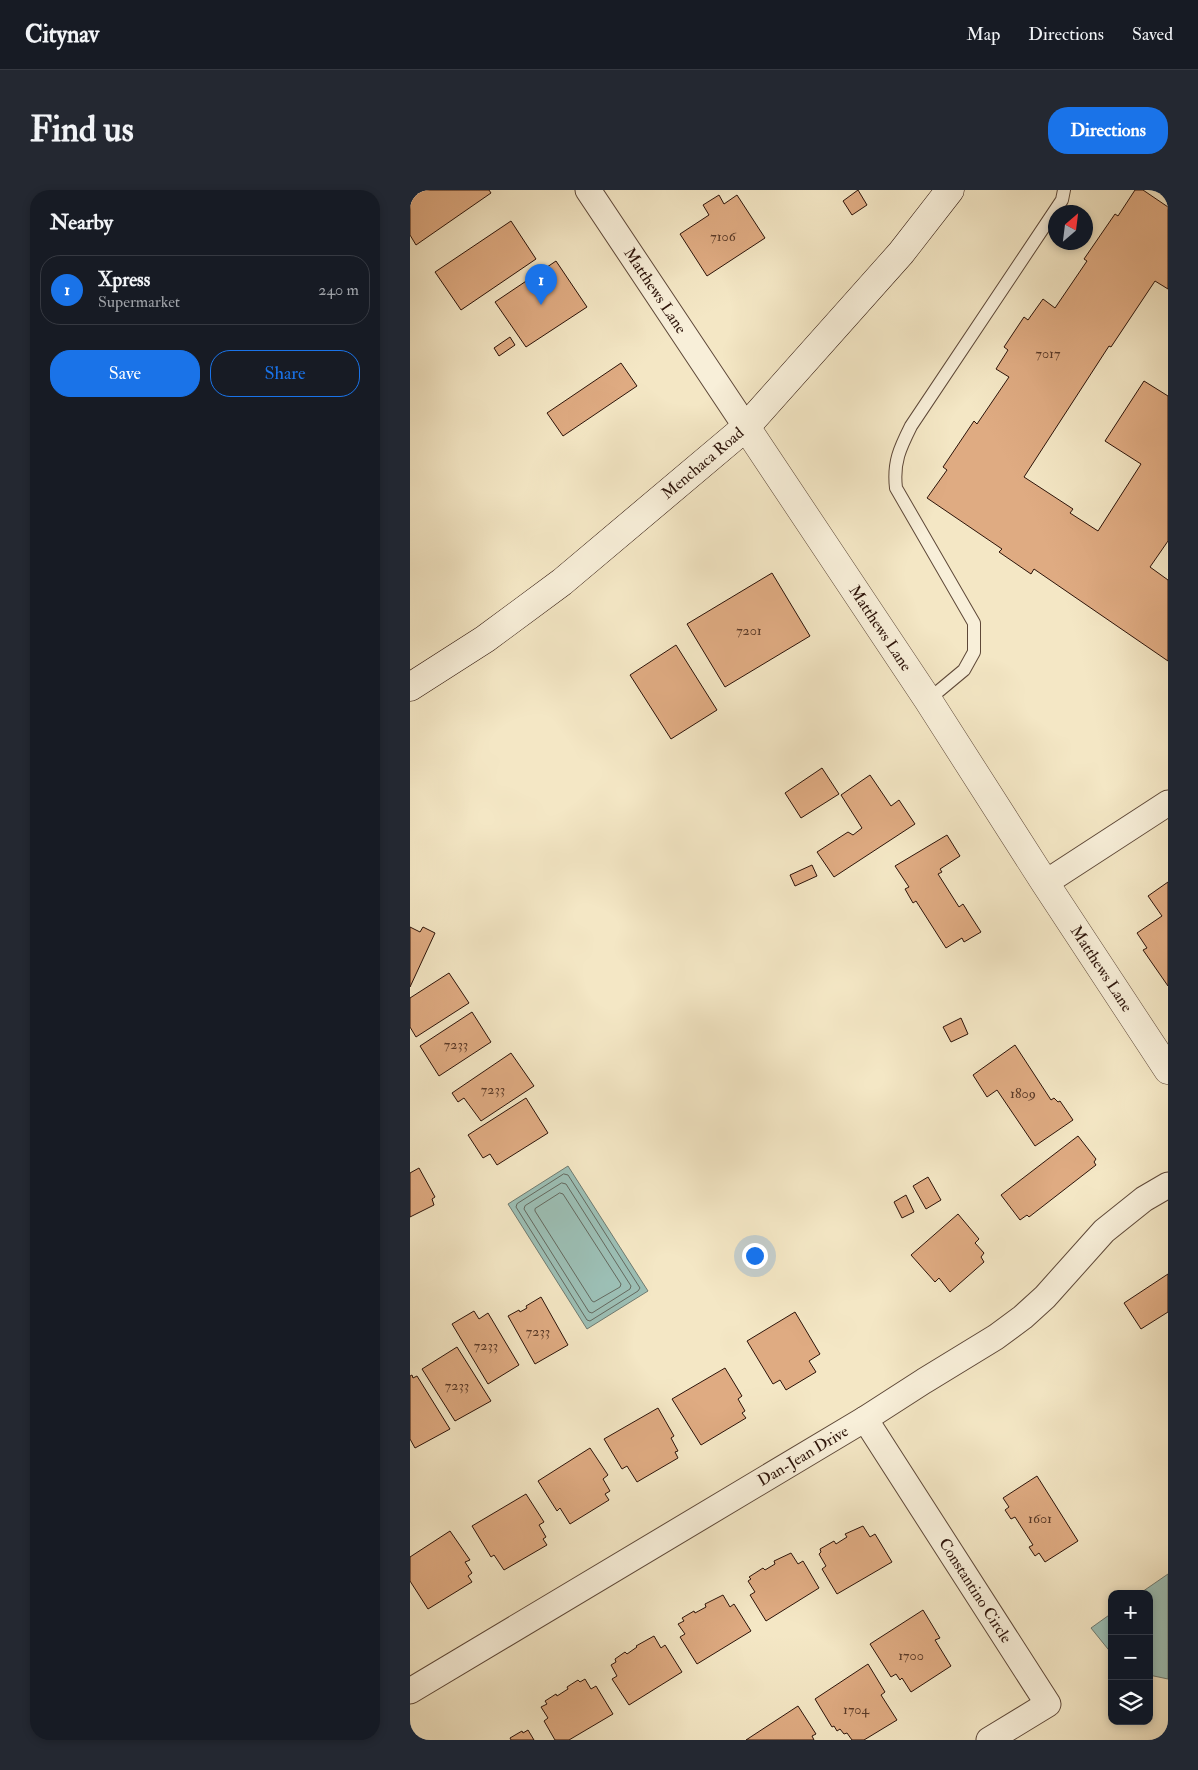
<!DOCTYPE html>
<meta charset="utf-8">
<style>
body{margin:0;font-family:"IM FELL Double Pica",serif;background:#242831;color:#f1f3f6}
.controls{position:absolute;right:15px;bottom:15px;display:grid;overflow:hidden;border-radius:10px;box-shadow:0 2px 8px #0003}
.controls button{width:45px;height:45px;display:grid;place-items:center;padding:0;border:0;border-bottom:1px solid #363941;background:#171b24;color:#f1f3f6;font:25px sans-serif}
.compass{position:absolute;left:638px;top:15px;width:45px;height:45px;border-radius:50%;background:#171b24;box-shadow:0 2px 8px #0003;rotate:28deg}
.you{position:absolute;left:344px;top:1065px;width:18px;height:18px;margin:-12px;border:4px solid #fff;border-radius:50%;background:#1a73e8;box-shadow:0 0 0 8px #1a73e833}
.badge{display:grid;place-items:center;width:32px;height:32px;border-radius:50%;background:#1a73e8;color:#fff;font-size:16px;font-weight:700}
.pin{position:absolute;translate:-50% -41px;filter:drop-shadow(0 1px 2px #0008)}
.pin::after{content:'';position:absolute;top:26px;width:18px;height:15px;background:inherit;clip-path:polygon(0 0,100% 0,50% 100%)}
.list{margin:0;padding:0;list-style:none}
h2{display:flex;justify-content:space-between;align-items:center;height:65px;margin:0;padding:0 20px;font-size:21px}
h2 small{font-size:16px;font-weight:400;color:#9ea1a6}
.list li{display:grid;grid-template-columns:32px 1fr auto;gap:15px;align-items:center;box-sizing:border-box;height:70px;margin:0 10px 10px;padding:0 10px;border:1px solid #363941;border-radius:20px}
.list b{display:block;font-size:19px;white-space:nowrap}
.list p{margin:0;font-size:16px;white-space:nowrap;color:#9ea1a6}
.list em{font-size:16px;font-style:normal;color:#9ea1a6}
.actions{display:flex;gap:10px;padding:15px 20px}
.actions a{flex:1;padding:11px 0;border:1px solid #1a73e8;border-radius:20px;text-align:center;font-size:18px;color:#1a73e8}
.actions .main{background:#1a73e8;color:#fff}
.icon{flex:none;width:28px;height:28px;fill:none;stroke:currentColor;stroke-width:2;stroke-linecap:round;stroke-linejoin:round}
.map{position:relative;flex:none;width:758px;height:1550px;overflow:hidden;border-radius:20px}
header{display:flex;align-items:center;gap:30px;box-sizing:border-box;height:70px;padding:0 25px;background:#171b24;border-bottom:1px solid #363941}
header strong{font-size:24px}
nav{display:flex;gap:28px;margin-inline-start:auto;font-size:18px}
.intro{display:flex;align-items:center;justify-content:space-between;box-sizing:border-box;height:120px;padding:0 30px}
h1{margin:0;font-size:35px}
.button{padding:12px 22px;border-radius:20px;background:#1a73e8;color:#fff;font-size:18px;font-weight:700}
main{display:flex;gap:30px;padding:0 30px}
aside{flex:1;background:#171b24;border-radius:20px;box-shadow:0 2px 8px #0003}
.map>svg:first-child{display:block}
</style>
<header>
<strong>Citynav</strong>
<nav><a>Map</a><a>Directions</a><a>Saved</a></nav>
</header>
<div class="intro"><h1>Find us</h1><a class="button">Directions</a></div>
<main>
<aside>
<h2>Nearby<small></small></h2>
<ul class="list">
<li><span class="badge">1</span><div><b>Xpress</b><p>Supermarket</p></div><em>240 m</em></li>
</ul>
<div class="actions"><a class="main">Save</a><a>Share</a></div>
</aside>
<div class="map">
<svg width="758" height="1550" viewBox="0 0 758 1550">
<rect width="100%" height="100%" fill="#f4e7c5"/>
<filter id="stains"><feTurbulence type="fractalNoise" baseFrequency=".004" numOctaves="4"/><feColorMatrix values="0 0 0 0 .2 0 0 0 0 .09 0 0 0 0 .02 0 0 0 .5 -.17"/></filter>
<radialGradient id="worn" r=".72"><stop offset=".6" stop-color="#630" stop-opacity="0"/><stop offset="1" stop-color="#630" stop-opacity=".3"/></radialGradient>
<!-- water -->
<path fill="#9cbfb5" stroke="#6f7a70" d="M158,976L238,1101L177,1139L98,1014Z
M758,1384V1489L739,1485V1404H729Z
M702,1423V1464L681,1438Z"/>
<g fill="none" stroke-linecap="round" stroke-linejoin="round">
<!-- shore -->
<path stroke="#64695f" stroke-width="1" d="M154,984L158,985L230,1098L228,1101L180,1131L177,1130L106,1017L107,1014Z
M152,993L156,994L221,1096L220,1099L182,1123L179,1122L114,1019L115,1016Z
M150,1003L153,1004L211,1094L210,1097L184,1112L182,1111L125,1021V1019Z"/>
</g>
<!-- building -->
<path fill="#dfab82" stroke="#2c1309" d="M4,0H79L81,3L6,55L0,45V3Z
M448,0L457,15L442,25L433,11Z
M725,0H733L758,17V99L745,91L701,157L699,156L614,287L663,319L660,323L688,341L731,274L695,251L734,191L758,206V351L740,377L758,390V471L624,379L621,384L589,362L592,359L517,308L537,280L533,277L564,231L567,234L599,187L586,179L598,160L594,157L614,127L618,130L633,109L645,118L677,71L674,69L705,24L708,26Z
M309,5L314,14L327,5L355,48L297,86L270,44L299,25L293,15Z
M101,31L126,69L51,120L25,82Z
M146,71L177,117L116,157L85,112Z
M100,147L105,155L89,166L84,158Z
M211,173L227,196L153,246L137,223Z
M362,383L400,446L315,497L277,434Z
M266,455L307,520L261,549L220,485Z
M412,578L429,604L391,628L375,603Z
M460,585L481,616L489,610L505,634L424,687L407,662L438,642L443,645L452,638L431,605Z
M537,645L550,666L530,679L532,682L528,684L549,717L553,714L571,742L554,752L552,748L536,758L506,711L503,713L495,699L499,697L485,676Z
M402,675L407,686L385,696L380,685Z
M758,692V796L733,760L737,758L727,743L752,726L738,706Z
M0,737L10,742L13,737L25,743L0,797Z
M39,783L59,813L6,847L0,837V808Z
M62,822L81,852L29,886L10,856Z
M551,828L558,844L541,852L533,837Z
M605,855L641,910L644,908L648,912L650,911L663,930L625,956L587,900L577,907L563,885Z
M101,863L124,896L71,931L54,908L48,912L42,903Z
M116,908L138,943L87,975L80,964L73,968L58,945Z
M668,946L686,969L684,972L686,975L619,1027L617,1025L610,1030L591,1005Z
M9,978L25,1007L22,1009L24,1015L0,1027V983Z
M518,987L531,1010L516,1019L503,996Z
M496,1005L504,1022L492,1028L484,1012Z
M548,1024L569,1049L565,1053L574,1063L571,1067L574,1072L540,1102L529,1088L525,1092L501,1065Z
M758,1084V1122L731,1139L714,1113Z
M131,1107L158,1155L125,1174L98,1126L109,1120L110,1122L117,1118L116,1116Z
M64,1121L69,1129L78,1123L109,1175L78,1194L42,1134Z
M385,1122L410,1164L399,1171L406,1182L376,1200L370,1190L363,1194L337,1151Z
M47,1157L81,1211L45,1231L12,1179Z
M315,1178L332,1206L328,1209L335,1221L332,1223L336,1228L291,1255L262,1209Z
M2,1185L3,1188L7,1186L40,1239L5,1258L0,1249V1186Z
M248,1218L264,1246L261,1248L268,1261L265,1262L268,1268L227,1292L217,1276L212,1279L194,1249Z
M180,1258L198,1285L193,1289L200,1301L195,1304L199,1310L160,1334L150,1318L147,1321L128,1291Z
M627,1286L668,1351L635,1372L629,1363L625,1366L619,1357L623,1355L605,1327L601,1329L595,1320L599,1317L593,1308Z
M116,1304L134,1332L129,1335L136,1347L133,1349L137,1355L94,1380L84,1365L81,1367L62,1336Z
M453,1336L460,1347L465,1344L482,1372L427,1404L412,1379L416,1376L409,1364L411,1362L410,1359L424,1351L426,1354L437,1347L435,1344Z
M40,1341L60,1370L55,1372L62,1383L58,1386L62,1392L18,1419L0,1391V1367Z
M381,1363L388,1374L393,1371L409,1398L356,1431L340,1405L345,1402L338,1391L341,1389L339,1387L353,1378L355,1380L365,1374L364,1371Z
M313,1405L320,1417L324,1414L341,1441L287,1474L270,1447L275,1444L268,1434L274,1431L272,1428L284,1421L285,1423L296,1417L295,1414Z
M513,1420L530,1448L525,1450L541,1476L501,1502L492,1488L490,1490L486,1484L481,1487L460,1454Z
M244,1446L251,1458L255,1455L272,1482L219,1515L202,1489L207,1486L201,1475L206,1472L205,1469L215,1462L217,1464L227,1457L226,1456Z
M458,1474L475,1502L471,1505L487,1530L454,1550H442L437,1543L434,1544L430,1539L427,1541L424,1536L422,1537L405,1509Z
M175,1489L181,1499L186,1496L203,1524L159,1550H145L134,1531L138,1528L131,1517L137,1514L135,1511L146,1504L147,1506L158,1499L157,1497L168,1490L170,1492Z
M388,1516L406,1544L402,1546L404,1550H336Z
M118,1540L124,1550H101L100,1548L112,1541L113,1543Z"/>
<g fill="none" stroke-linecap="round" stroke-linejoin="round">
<defs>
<path id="service" d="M518,510L554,480L564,462V433L486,298C483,272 490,258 501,236L652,10L654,0"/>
<g id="minor">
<path id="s1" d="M178,0L336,237"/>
<path d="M635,693L758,613"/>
<path id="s2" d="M455,1229L638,1514L579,1550"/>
<path id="s3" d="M0,1501L455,1229L514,1191L586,1147L613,1127L635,1107L694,1041L734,1009L758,995"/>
</g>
<g id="tertiary">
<path id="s4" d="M336,237L518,510L635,693L758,880"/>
</g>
<g id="secondary">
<path id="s5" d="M0,497L75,449L152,392L336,237L491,63L540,0"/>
</g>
</defs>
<!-- service casing -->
<use href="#service" stroke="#5e4838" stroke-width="14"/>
<!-- minor casing -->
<use href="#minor" stroke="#5e4838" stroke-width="27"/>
<!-- tertiary casing -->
<use href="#tertiary" stroke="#5e4838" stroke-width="29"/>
<!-- secondary casing -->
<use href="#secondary" stroke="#2c1309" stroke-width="29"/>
<!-- service -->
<use href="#service" stroke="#f8efd9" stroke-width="12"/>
<!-- minor -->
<use href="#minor" stroke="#f8efd9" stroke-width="25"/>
<!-- tertiary -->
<use href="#tertiary" stroke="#f8efd9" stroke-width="28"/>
<!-- secondary -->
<use href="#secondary" stroke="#f8efd9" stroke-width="28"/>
</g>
<g text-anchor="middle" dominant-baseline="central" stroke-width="5" stroke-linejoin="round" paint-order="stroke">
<!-- number labels -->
<g font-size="14" fill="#593927">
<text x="313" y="46">7106</text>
<text x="638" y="163">7017</text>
<text x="339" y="440">7201</text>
<text x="46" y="854">7233</text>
<text x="83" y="899">7233</text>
<text x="613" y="903">1809</text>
<text x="128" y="1141">7233</text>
<text x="76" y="1155">7233</text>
<text x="47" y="1195">7233</text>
<text x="630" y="1328">1601</text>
<text x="501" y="1465">1700</text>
<text x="446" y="1519">1704</text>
</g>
<!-- street labels -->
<g font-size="16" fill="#2c1309" stroke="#f8efd9">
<text stroke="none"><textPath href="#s1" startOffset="121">Matthews Lane</textPath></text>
<text stroke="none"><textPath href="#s5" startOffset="369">Menchaca Road</textPath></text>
<text stroke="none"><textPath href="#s4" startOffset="242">Matthews Lane</textPath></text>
<text stroke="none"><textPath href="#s4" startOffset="648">Matthews Lane</textPath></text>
<text stroke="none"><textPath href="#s3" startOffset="458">Dan-Jean Drive</textPath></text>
<text stroke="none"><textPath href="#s2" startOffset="204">Constantino Circle</textPath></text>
</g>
</g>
<rect width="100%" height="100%" filter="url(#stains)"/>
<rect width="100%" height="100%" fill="url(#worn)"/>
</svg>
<div class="controls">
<button>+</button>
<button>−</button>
<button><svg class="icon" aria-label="layers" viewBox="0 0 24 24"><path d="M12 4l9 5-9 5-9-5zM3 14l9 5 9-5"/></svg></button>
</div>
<svg class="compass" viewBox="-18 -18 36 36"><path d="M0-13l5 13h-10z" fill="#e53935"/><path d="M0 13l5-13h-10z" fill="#9ea1a6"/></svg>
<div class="you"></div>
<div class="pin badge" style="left:131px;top:115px">1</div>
</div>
</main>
